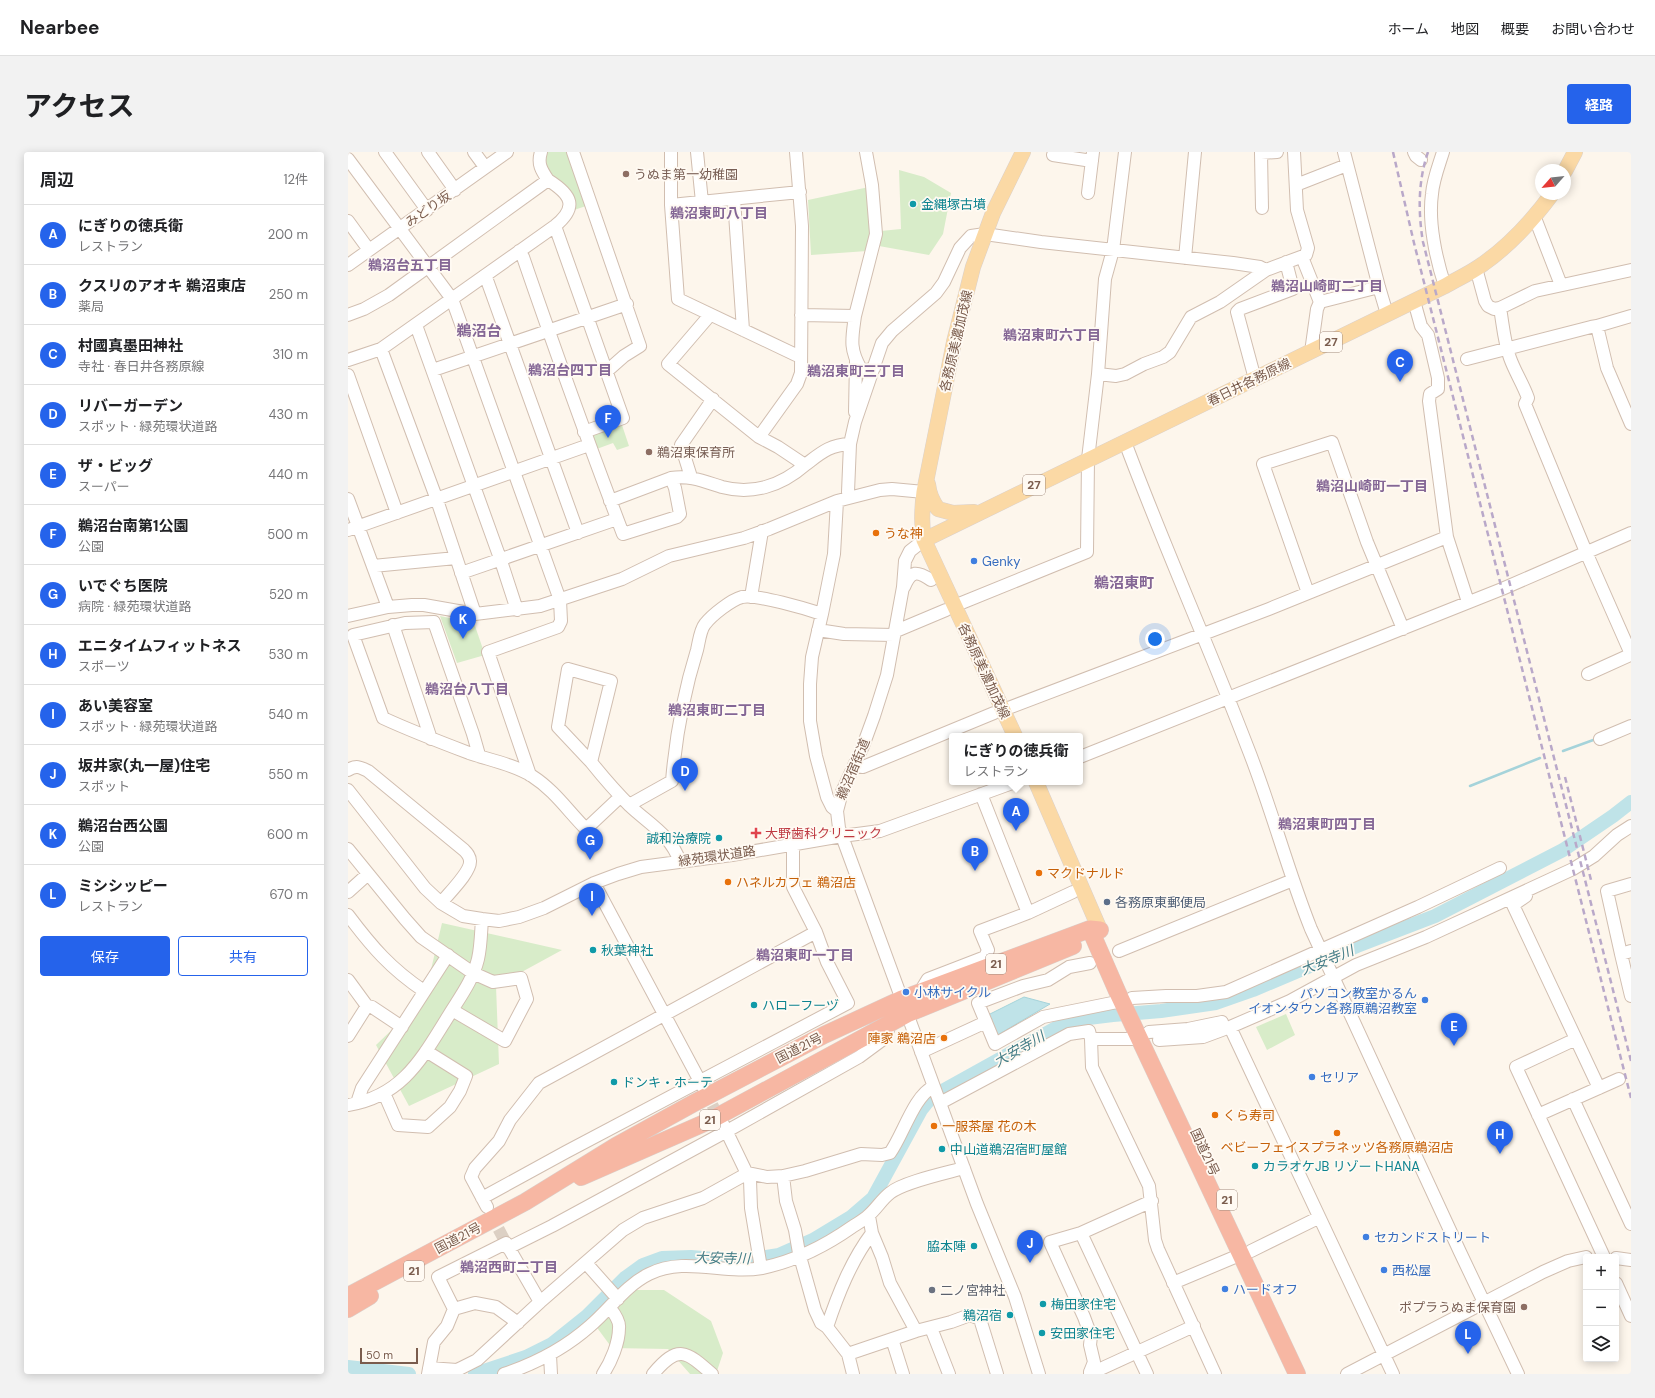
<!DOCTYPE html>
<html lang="ja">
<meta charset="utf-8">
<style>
body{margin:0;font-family:"DM Sans","Noto Sans JP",sans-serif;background:#f2f2f2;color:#202124}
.controls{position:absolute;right:12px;bottom:12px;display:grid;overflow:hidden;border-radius:4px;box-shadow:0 2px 10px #0003}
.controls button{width:36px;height:36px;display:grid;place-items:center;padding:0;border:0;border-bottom:1px solid #e0e0e0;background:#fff;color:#202124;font:20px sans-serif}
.compass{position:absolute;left:1187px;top:12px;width:36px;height:36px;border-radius:50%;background:#fff;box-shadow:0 2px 10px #0003;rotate:243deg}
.scale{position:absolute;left:12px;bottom:10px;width:58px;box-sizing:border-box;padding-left:4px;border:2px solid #7a5c4d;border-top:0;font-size:11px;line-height:14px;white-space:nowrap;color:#7a5c4d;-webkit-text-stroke:3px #fffaf3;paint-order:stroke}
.you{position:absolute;left:807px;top:487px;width:14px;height:14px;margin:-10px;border:3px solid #fff;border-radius:50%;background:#1a73e8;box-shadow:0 0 0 6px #1a73e833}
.badge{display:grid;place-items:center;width:26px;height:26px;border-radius:50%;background:#2563eb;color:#fff;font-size:13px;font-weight:700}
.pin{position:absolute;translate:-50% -33px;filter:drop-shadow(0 1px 2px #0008)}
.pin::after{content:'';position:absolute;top:21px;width:14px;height:12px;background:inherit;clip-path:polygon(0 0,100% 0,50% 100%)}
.popup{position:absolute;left:601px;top:581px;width:134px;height:52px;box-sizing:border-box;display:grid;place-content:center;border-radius:4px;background:#fff;filter:drop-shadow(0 1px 3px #0005);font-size:13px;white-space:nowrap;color:#757577}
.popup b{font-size:15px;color:#202124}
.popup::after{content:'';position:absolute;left:50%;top:100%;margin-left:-8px;border:8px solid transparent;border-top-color:#fff}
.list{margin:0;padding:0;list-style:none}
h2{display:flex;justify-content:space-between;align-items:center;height:52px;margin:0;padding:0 16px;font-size:17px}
h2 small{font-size:13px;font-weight:400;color:#757577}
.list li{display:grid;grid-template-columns:26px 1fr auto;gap:12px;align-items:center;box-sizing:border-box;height:60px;padding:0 16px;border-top:1px solid #e0e0e0}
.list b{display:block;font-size:15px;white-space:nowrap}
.list p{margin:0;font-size:13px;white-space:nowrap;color:#757577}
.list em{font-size:13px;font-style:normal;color:#757577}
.actions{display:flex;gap:8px;padding:12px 16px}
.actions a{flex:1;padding:9px 0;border:1px solid #2563eb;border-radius:4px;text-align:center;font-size:14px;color:#2563eb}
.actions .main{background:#2563eb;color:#fff}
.icon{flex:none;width:22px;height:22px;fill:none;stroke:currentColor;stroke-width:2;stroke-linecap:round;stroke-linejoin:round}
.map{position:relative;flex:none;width:1283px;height:1222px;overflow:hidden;border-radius:4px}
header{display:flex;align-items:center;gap:24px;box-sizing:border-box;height:56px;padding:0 20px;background:#fff;border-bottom:1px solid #e0e0e0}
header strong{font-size:19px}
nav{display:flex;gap:22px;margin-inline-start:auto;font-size:14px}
.intro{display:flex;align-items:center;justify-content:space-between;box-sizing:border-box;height:96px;padding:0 24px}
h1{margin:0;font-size:28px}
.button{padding:10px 18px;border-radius:4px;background:#2563eb;color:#fff;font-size:14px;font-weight:700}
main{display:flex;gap:24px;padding:0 24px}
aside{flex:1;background:#fff;border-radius:4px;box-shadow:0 2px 10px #0003}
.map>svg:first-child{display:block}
</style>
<header>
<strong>Nearbee</strong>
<nav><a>ホーム</a><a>地図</a><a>概要</a><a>お問い合わせ</a></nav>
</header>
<div class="intro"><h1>アクセス</h1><a class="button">経路</a></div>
<main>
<aside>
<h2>周辺<small>12件</small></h2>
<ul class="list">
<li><span class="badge">A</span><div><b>にぎりの徳兵衛</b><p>レストラン</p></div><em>200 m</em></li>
<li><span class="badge">B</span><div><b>クスリのアオキ 鵜沼東店</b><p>薬局</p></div><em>250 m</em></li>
<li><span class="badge">C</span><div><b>村國真墨田神社</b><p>寺社 · 春日井各務原線</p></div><em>310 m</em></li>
<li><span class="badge">D</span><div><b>リバーガーデン</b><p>スポット · 緑苑環状道路</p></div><em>430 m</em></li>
<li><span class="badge">E</span><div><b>ザ・ビッグ</b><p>スーパー</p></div><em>440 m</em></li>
<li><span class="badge">F</span><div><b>鵜沼台南第1公園</b><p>公園</p></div><em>500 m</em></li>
<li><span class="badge">G</span><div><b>いでぐち医院</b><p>病院 · 緑苑環状道路</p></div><em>520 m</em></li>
<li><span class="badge">H</span><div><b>エニタイムフィットネス</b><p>スポーツ</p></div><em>530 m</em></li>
<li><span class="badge">I</span><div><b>あい美容室</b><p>スポット · 緑苑環状道路</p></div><em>540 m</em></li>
<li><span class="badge">J</span><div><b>坂井家(丸一屋)住宅</b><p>スポット</p></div><em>550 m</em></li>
<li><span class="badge">K</span><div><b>鵜沼台西公園</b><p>公園</p></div><em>600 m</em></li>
<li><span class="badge">L</span><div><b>ミシシッピー</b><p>レストラン</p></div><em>670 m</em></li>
</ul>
<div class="actions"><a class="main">保存</a><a>共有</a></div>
</aside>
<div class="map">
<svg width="1283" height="1222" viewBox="0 0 1283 1222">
<rect width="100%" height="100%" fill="#fdf6ec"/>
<!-- green -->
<path fill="#d8ecc9" d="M196,0H222L241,53L226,58L196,16Z
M551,18L576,25L603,41L595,82L581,103L531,94L533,79L553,77Z
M521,35L525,83L519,99L463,103L460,48Z
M273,270L281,294L269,298L265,291L246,298L239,281Z
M92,464L126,471L137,503L109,511Z
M94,771L214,798L148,834L151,912L61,954L28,893L76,847Z
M938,862L947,883L919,898L908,875Z
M287,1138H316L363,1169L375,1201L368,1222H342L320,1197L264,1196L250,1177L254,1153Z"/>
<!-- water -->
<path fill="#bfe3e8" stroke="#a5d3da" d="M676,845L702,852L648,884L638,864Z"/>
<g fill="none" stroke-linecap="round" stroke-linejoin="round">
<!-- stream -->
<path stroke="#a5d3da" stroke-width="2.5" d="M1215,599L1248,587
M1122,634L1192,606"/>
<!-- river -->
<path stroke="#bfe3e8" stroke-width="14" d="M0,1215L61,1222
M127,1222L178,1205L204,1192L239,1164L277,1126L295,1113L314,1106L343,1105L390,1109L431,1103L465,1088L503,1065L525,1046L573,958L581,948L596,938L706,877L732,867L765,863L813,859L868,851L905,838L1009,794L1087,764L1215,698L1265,664L1283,650"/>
<!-- minor-tunnel -->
<path stroke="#dcd0c4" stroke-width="12" stroke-dasharray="12 6" stroke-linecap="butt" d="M356,937L372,968
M142,1061L158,1091"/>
<defs>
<path id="minor" d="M37,0L79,58
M80,0L107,38
M126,0L137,15
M193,0C189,12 194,19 200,28
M225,0L292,194L276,204L259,219
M323,0V53L330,147L448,203L453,202
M349,0L354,50
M913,0V1L929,0
M996,0L1031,135L1039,162
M1066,0L1068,4L1073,8
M1095,0C1091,13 1085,28 1084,42C1080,70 1088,107 1097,134
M913,1L914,56
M705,3L744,9
M0,7L104,147L212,448L213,469L210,475L140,500L182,623
M948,33L999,13
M740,41L745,0
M386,47L395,178
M323,53L452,40
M1187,66L1213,133
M0,69L21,98
M207,74L275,266L236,280
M171,99L175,105C207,198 240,290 275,382L329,365L332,362L327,336L323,326L262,349
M954,105L972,150L1031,135
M837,106L847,0
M0,113L159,0
M1128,116L1137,149L1140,154L1146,157L1152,156
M1283,118L1187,139L1152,156C1155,173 1156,190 1162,206C1167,220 1175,232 1180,246L1177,252L1238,400L1283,502
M136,124L139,128L230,381
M0,163L16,157L41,143L200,28C224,43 230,55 207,74L33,197L0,208
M362,163L320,212L411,285L430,295L457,313C473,301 481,293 502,292
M453,163L507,164L528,82L524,33L518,0
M507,164C504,186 501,197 513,217L519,218L526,216
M1283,164L1249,174L1259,216L1283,272
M68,173L153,409L169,458
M33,197L89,348L127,462
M963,200L969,157L972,150
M1119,207L1243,175L1249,174
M85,218L279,152
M750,222L768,224L777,222L796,212L815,205L822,200L843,165L872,150L918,118L958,103L960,96L949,58L946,0
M0,223L49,361
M907,227L889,160L892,157L945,137L938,110
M507,260L508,209
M411,285L449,232L453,221L454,74L448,0
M777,290C815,392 860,492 899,594C923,654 939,717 963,777L1112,1100L1170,1222
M343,325L333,293L365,247
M323,326C342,323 355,329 374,335C404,343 433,334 457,313
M502,345L500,340L502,292L507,270L534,191L544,179L588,141L596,130L612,96L623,84L637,82L693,90L885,111L912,115L918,118
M0,347L40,455
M489,349L486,402L474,462L464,505L462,532V569L468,604L479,645L484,655L489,659
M0,378L241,293
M1099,385L1120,450
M576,388L562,399L557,409L555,435L539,523L526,564L515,594L494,640L489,659L491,676L629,1052L667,1145L691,1222
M25,414L108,406
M113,421L269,367
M556,435C563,418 569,419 583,428
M960,441L915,312L984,290L1019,390L1055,477
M403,445L414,379
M606,454L739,400L740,307L750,222L757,127L765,98L777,0
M0,464L40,455L64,453H76L127,462L192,454L274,427L321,404L396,386L421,377L489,349L532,338L544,337L576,340
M45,473L83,587
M470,478L496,482L546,483
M548,479L598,458
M220,517L263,529L243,610L210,575Z
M1240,522L1282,503
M655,558L921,457L1099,385L1081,249L1082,242L1090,237V226L1080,183L1073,174L1066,149
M1252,587L1283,574
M131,603L125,582L86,470L57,471L5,483L35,566C63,579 92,590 121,601C141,608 165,612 184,624C206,638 220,659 238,677L272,645
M732,605L1154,437L1283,381
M243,610C255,625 268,640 282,654C301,672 323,683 332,710
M506,614L515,615L646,561
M0,618C8,613 12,615 20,619L116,698C119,701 122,704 122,709C123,720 100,742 93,751
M0,638L77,736L93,751L115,764L134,767L151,769L171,765L196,756L246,731L270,722L293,715L384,703L494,684L532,679L667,630
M633,642L680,761
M281,653L324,629C328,582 335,543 349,498C351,490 352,478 357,472C364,463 383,448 394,445C409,442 459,457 474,462
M0,697L57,767L73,785L125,821L145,830L173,826L179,847L157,889L104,858
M246,731L355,935
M0,740L20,722
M1178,744L1165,753L1251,936
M0,763C24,795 43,817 76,839
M771,799L945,728
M1283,799L1273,802L1283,844
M1273,802L1259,739L1283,732
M742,811L721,815L700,828L675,834L630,851L647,892L695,865L774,849
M0,828L19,854L24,855L54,875
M572,840L580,827L637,805L640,798L632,779L680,761L725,740
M784,846L818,844H849L878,840L1070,755L1152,716
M882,875L1045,1222
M801,880L840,877L874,870
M0,884L19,854
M743,887L744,915L801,1034L807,1088L810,1097L867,1222
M1228,887L1168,915L1256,1105
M811,888L855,885L882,875L942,849L1008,813L1078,785L1225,717L1246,704L1269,683L1283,674
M573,900L638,870
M36,941L50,973L80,975L102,955L112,939L118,924L78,899
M1225,947L1283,1072
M9,951L14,936L100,803
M592,951L721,882L741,879L743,887H785
M0,953C55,944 74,906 101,863C112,845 125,828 130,807C133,794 133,780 134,767
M1190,963L1271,927
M375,972L402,1028L403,1056L413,1116
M435,1024L438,1049L447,1078L451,1101L467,1158L473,1171L479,1175L500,1202L505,1222
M134,1046L218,1000L500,851L479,810L468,780L445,735V692
M139,1055L123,1025L127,1016L151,989L162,968L191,931L468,780
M521,1064L524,1081L534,1105L542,1131L568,1179
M733,1081L799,1222
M160,1096L204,1074L379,979L511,905L534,888L540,878L541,872
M903,1099L970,1066
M1268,1106L1283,1108
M238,1111L270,1147
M825,1131L894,1102
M1268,1131L1283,1164
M106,1157L127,1151L148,1155L170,1171
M479,1175C490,1142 503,1109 524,1081
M583,1176L601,1222
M544,1187L555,1222
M500,1202L568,1179L603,1170L622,1163L632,1167L649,1222
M202,1203L203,1222
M81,1216L109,1218L129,1208L192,1150L275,1078L295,1066L355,1046L400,1021L419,1025L435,1024L457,1019L513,1002L534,1003L542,1001C555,983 566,944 585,935
M742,1220L746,1210L742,1193L743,1184L736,1165L702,1090L733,1081L804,1049
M80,1222L86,1190L99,1174L106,1157L90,1125L158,1091L192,1150
M156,1222C189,1211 216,1197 242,1174C262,1157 277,1134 301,1122C337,1104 377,1123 414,1116C447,1109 477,1094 504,1075C510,1071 516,1068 521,1063C529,1056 534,1047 542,1041C555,1030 598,1021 616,1016
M255,1222C263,1210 271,1191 271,1176C272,1169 266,1161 262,1156
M305,1222C330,1192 338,1199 364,1222
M742,1222V1220L748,1219L846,1174
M999,1222L1195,1120L1220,1109L1238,1105"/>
<path id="major" d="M1217,19L1227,0
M580,332C581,342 584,349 590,357L605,361L626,360
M576,388L1097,134C1109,127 1123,121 1135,112C1162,93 1184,69 1204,42
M667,584L576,388C573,372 574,356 576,340L606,190L625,115L645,61L675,0
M688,630L752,778"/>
<path id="highway" d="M742,777L769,839L949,1222
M233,1025L361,969L559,862L725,794
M0,1144L177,1050L268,994L346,951L476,883L554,847L742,777L752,778
M0,1157L22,1144"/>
</defs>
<!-- minor casing -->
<use href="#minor" stroke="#d1beb0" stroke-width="14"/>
<!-- major casing -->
<use href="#major" stroke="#dad1cd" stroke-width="16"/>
<!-- highway casing -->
<use href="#highway" stroke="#dad1cd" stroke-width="18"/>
<!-- minor -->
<use href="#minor" stroke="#fff" stroke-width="12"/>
<!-- major -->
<use href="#major" stroke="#fbd9a5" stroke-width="15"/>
<!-- highway -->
<use href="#highway" stroke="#f7b7a3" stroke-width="17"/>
<!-- rail -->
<path stroke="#b9a8c9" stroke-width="2.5" stroke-dasharray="6 4" stroke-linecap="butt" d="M1045,0L1066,91L1283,946
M1080,0C1070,29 1070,60 1075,90L1283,909
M1217,625L1243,728"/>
</g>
<!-- markers -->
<g fill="#8d6e63" stroke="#fffaf3" stroke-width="1.5">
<circle cx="278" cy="22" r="4"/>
<circle cx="301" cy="300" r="4"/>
<circle cx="1176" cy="1155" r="4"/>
</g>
<g fill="#0f9aa8" stroke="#fffaf3" stroke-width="1.5">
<circle cx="565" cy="52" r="4"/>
<circle cx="371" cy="686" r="4"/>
<circle cx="245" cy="798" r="4"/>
<circle cx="406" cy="853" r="4"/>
<circle cx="266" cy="930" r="4"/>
<circle cx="594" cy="997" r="4"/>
<circle cx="907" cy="1014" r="4"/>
<circle cx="626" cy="1094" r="4"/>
<circle cx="695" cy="1152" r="4"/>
<circle cx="662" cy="1163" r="4"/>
<circle cx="694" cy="1181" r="4"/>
</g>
<g fill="#e8710a" stroke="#fffaf3" stroke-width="1.5">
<circle cx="528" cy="381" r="4"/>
<circle cx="691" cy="721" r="4"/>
<circle cx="380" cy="730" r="4"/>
<circle cx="596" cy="886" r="4"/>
<circle cx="867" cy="963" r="4"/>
<circle cx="586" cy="974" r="4"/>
<circle cx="989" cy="981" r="4"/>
</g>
<g fill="#3f7fe0" stroke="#fffaf3" stroke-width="1.5">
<circle cx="626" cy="409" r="4"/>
<circle cx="558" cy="840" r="4"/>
<circle cx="1077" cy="848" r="4"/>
<circle cx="964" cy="925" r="4"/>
<circle cx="1018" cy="1085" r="4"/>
<circle cx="1036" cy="1118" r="4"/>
<circle cx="877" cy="1137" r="4"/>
</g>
<path fill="#e0444e" stroke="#fffaf3" stroke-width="1.5" d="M406 675h4v4h4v4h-4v4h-4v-4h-4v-4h4z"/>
<circle fill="#5c6f8a" stroke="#fffaf3" stroke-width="1.5" cx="759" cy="750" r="4"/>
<circle fill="#6b7280" stroke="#fffaf3" stroke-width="1.5" cx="584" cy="1138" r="4"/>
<g text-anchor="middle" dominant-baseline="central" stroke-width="3.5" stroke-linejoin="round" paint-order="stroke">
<!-- shield labels -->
<g fill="#fffaf3" stroke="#a28b7f" stroke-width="1">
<rect x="972" y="180" width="22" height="20" rx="3"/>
<rect x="675" y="323" width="22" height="20" rx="3"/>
<rect x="638" y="802" width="20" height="20" rx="3"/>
<rect x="352" y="958" width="20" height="20" rx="3"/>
<rect x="869" y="1038" width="20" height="20" rx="3"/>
<rect x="56" y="1109" width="20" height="20" rx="3"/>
</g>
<g font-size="12" font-weight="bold" fill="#7a5c4d">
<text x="983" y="190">27</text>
<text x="686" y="333">27</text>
<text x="648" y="812">21</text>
<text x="362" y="968">21</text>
<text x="879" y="1048">21</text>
<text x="66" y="1119">21</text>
</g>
<!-- education labels -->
<g font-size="13" fill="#785e54" stroke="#fffaf3" text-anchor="start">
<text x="286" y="22">うぬま第一幼稚園</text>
<text x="309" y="300">鵜沼東保育所</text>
<text x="1168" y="1155" text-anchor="end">ポプラうぬま保育園</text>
</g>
<!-- culture labels -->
<g font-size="13" fill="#0d838f" stroke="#fffaf3" text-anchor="start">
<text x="573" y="52">金縄塚古墳</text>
<text x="363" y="686" text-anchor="end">誠和治療院</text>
<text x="253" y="798">秋葉神社</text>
<text x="414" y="853">ハローフーヅ</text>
<text x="274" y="930">ドンキ・ホーテ</text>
<text x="602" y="997">中山道鵜沼宿町屋館</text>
<text x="915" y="1014">カラオケJB リゾートHANA</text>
<text x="618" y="1094" text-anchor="end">脇本陣</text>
<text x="703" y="1152">梅田家住宅</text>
<text x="654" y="1163" text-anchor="end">鵜沼宿</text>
<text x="702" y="1181">安田家住宅</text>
</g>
<!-- street labels -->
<g font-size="13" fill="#7a5c4d" stroke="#fffaf3">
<text transform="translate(80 57) rotate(-35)">みどり坂</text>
<text transform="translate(608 189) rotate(-77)">各務原美濃加茂線</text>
<text transform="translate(901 230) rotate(-26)">春日井各務原線</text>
<text transform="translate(636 519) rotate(65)">各務原美濃加茂線</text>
<text transform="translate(505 617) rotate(-67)">鵜沼宿街道</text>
<text transform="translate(369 704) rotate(-8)">緑苑環状道路</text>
<text transform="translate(451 896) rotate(-27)">国道21号</text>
<text transform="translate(857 1000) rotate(65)">国道21号</text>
<text transform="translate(110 1086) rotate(-28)">国道21号</text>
</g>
<!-- food labels -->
<g font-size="13" fill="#c56008" stroke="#fffaf3" text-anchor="start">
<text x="536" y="381">うな神</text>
<text x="699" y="721">マクドナルド</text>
<text x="388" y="730">ハネルカフェ 鵜沼店</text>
<text x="588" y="886" text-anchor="end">陣家 鵜沼店</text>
<text x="875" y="963">くら寿司</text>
<text x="594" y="974">一服茶屋 花の木</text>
<text x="989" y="995" text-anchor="middle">ベビーフェイスプラネッツ各務原鵜沼店</text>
</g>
<!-- shop labels -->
<g font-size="13" fill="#366cbe" stroke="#fffaf3" text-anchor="start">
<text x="634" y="409">Genky</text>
<text x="566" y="840">小林サイクル</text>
<text x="1069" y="841" text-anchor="end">パソコン教室かるん<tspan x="1069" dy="15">イオンタウン各務原鵜沼教室</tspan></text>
<text x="972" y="925">セリア</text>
<text x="1026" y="1085">セカンドストリート</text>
<text x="1044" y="1118">西松屋</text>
<text x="885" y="1137">ハードオフ</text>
</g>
<!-- health labels -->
<g font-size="13" fill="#be3a42" stroke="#fffaf3" text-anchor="start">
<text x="417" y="681">大野歯科クリニック</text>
</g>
<!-- service labels -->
<g font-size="13" fill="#4e5e75" stroke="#fffaf3" text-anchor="start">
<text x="767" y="750">各務原東郵便局</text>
</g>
<!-- worship labels -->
<g font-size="13" fill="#5b616d" stroke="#fffaf3" text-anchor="start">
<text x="592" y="1138">二ノ宮神社</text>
</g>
<!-- neighbourhood labels -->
<g font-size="14" font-weight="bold" fill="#846695" stroke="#fffaf3">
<text x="371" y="61">鵜沼東町八丁目</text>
<text x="62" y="113">鵜沼台五丁目</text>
<text x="979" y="134">鵜沼山崎町二丁目</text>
<text x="704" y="183">鵜沼東町六丁目</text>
<text x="222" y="218">鵜沼台四丁目</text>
<text x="508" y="219">鵜沼東町三丁目</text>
<text x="1024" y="334">鵜沼山崎町一丁目</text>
<text x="119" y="537">鵜沼台八丁目</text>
<text x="369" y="558">鵜沼東町二丁目</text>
<text x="979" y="672">鵜沼東町四丁目</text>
<text x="457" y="803">鵜沼東町一丁目</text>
<text x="161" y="1115">鵜沼西町二丁目</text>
</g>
<!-- water labels -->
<g font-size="14" font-style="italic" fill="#437c86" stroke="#fffaf3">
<text transform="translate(979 808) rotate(-22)">大安寺川</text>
<text transform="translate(671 897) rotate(-30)">大安寺川</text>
<text transform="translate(374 1106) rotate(1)">大安寺川</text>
</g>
<!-- quarter labels -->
<g font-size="15" font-weight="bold" fill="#846695" stroke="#fffaf3">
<text x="131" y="179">鵜沼台</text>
<text x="776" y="431">鵜沼東町</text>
</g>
</g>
</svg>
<div class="controls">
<button>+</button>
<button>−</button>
<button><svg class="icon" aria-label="layers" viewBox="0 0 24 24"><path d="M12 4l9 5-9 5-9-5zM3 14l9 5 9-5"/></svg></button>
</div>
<svg class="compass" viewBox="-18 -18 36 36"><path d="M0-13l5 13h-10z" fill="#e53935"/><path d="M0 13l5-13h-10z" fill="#757577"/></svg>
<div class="scale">50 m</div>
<div class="you"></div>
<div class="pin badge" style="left:668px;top:679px">A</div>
<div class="popup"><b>にぎりの徳兵衛</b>レストラン</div>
<div class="pin badge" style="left:627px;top:719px">B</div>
<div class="pin badge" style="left:1052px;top:230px">C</div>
<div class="pin badge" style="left:337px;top:639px">D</div>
<div class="pin badge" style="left:1106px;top:894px">E</div>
<div class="pin badge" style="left:260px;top:286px">F</div>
<div class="pin badge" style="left:242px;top:708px">G</div>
<div class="pin badge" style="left:1152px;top:1002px">H</div>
<div class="pin badge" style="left:244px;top:764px">I</div>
<div class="pin badge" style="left:682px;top:1111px">J</div>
<div class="pin badge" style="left:115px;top:487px">K</div>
<div class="pin badge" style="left:1120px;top:1202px">L</div>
</div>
</main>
